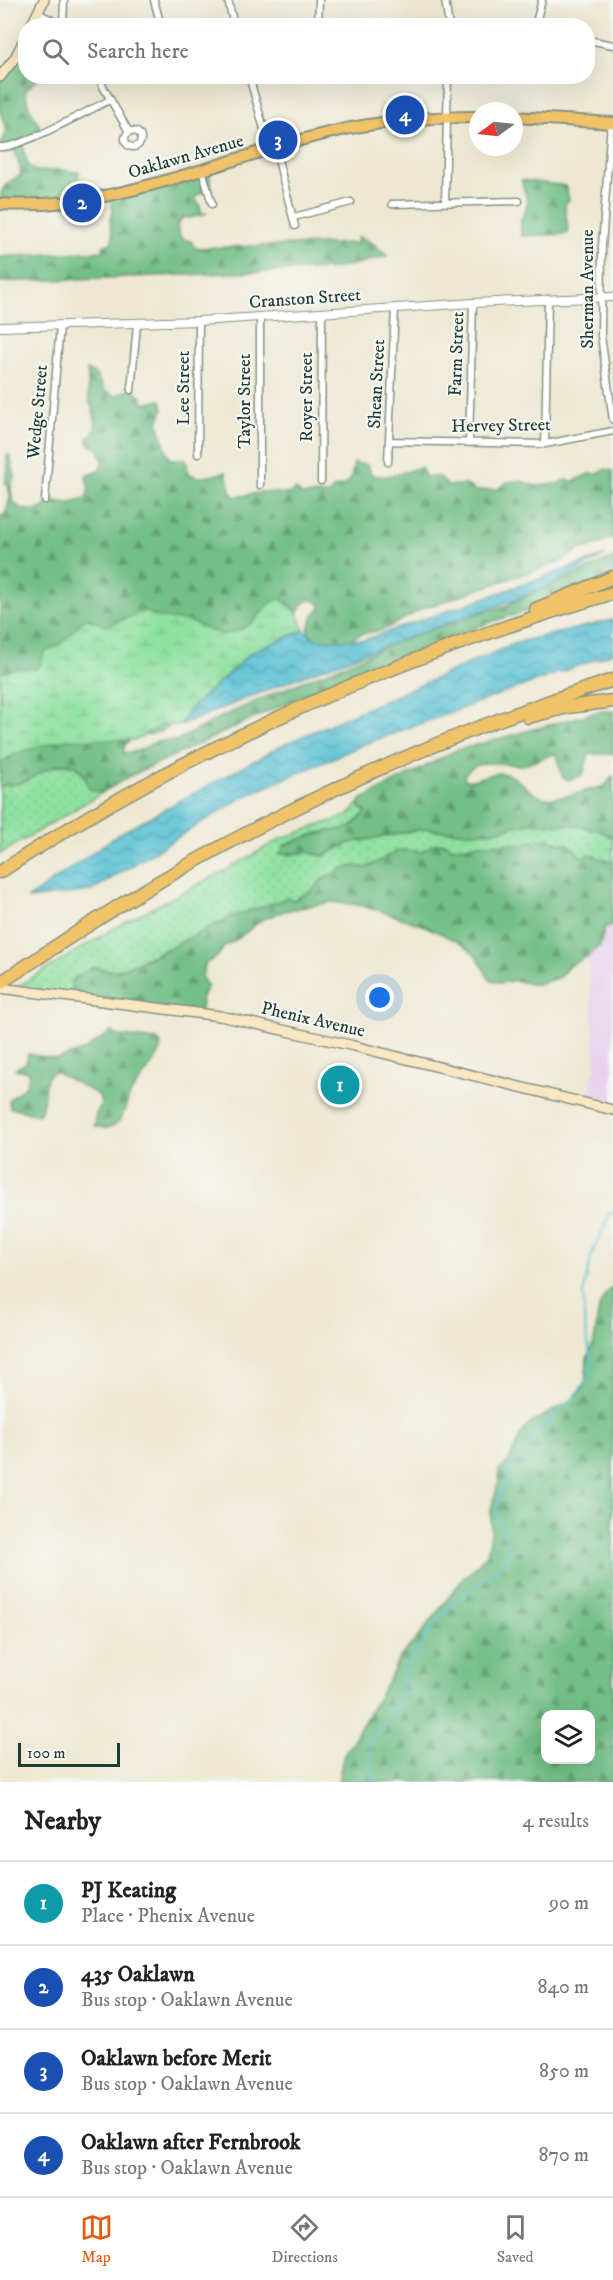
<!DOCTYPE html>
<meta charset="utf-8">
<style>
body{margin:0;font-family:"IM FELL DW Pica",serif;background:#f6f6f6;color:#222}
.controls{position:absolute;right:18px;bottom:18px;display:grid;overflow:hidden;border-radius:12px;box-shadow:0 6px 24px #0002}
.controls button{width:54px;height:54px;display:grid;place-items:center;padding:0;border:0;border-bottom:2px solid #e0e0e0;background:#fff;color:#222;font:30px sans-serif}
.compass{position:absolute;left:469px;top:102px;width:54px;height:54px;border-radius:50%;background:#fff;box-shadow:0 6px 24px #0002;rotate:255deg}
.scale{position:absolute;left:18px;bottom:15px;width:102px;box-sizing:border-box;padding-left:6px;border:3px solid #1f3d34;border-top:0;font-size:16px;line-height:21px;white-space:nowrap;color:#1f3d34;-webkit-text-stroke:4px #f6f6f2;paint-order:stroke}
.you{position:absolute;left:380px;top:998px;width:21px;height:21px;margin:-15px;border:4px solid #fff;border-radius:50%;background:#1a73e8;box-shadow:0 0 0 9px #1a73e833}
.badge{display:grid;place-items:center;width:39px;height:39px;border-radius:50%;background:#ea580c;color:#fff;font-size:20px;font-weight:700}
.pin{position:absolute;translate:-50% -50%;border:3px solid #fff;box-shadow:0 2px 6px #0006}
.list{margin:0;padding:0;list-style:none}
h2{display:flex;justify-content:space-between;align-items:center;height:78px;margin:0;padding:0 24px;font-size:26px}
h2 small{font-size:20px;font-weight:400;color:#767676}
.list li{display:grid;grid-template-columns:39px 1fr auto;gap:18px;align-items:center;box-sizing:border-box;height:84px;padding:0 24px;border-top:2px solid #e0e0e0}
.list b{display:block;font-size:22px;white-space:nowrap}
.list p{margin:0;font-size:20px;white-space:nowrap;color:#767676}
.list em{font-size:20px;font-style:normal;color:#767676}
.icon{flex:none;width:33px;height:33px;fill:none;stroke:currentColor;stroke-width:2;stroke-linecap:round;stroke-linejoin:round}
.map{position:relative;flex:none;width:613px;height:1782px;overflow:hidden}
.search{position:absolute;background:#fff;box-shadow:0 6px 24px #0002;left:18px;right:18px;top:18px;height:66px;display:flex;align-items:center;gap:15px;box-sizing:border-box;padding:0 21px;border-radius:24px;color:#767676;font-size:22px}
.sheet{height:414px;background:#fff}
nav{display:flex;justify-content:space-around;align-items:center;box-sizing:border-box;height:84px;border-top:2px solid #e0e0e0;background:#fff;font-size:16px;color:#767676}
nav a{display:grid;justify-items:center;gap:3px}
nav .on{color:#ea580c}
.map>svg:first-child{display:block}
</style>
<div class="map">
<svg width="613" height="1782" viewBox="0 0 613 1782">
<defs>
<pattern id="grass-dots" width="8" height="8" patternUnits="userSpaceOnUse" patternTransform="scale(1.5)"><rect width="8" height="8" fill="#8fe1a1"/><path d="M2 2h.1M6 6h.1" fill="none" stroke="#7bc28b" stroke-width="1.8" stroke-linecap="round"/></pattern>
<pattern id="forest-firs" width="22" height="20" patternUnits="userSpaceOnUse" patternTransform="scale(1.5)"><rect width="22" height="20" fill="#73bf87"/><path d="M5 1l3.5 6h-7zM16 11l3.5 6h-7z" fill="#5e9c6f"/></pattern>
<pattern id="wetland-marsh" width="20" height="14" patternUnits="userSpaceOnUse" patternTransform="scale(1.5)"><rect width="20" height="14" fill="#8fe1a1"/><path d="M1 5h8M5 5V1M11 12h8M15 12V8" fill="none" stroke="#7bc28b"/></pattern>
<pattern id="water-waves" width="16" height="10" patternUnits="userSpaceOnUse" patternTransform="scale(1.5)"><rect width="16" height="10" fill="#58c1d4"/><path d="M0 5q4-4 8 0t8 0" fill="none" stroke="#489ead"/></pattern>
</defs>
<rect width="100%" height="100%" fill="#f6f6f2"/>
<filter id="ink" filterUnits="userSpaceOnUse"><feTurbulence type="fractalNoise" baseFrequency=".0167" numOctaves="2"/><feDisplacementMap in="SourceGraphic" scale="12" xChannelSelector="R" yChannelSelector="G"/><feConvolveMatrix kernelMatrix="1 2 1 2 8 2 1 2 1" color-interpolation-filters="sRGB"/></filter>
<filter id="wash" filterUnits="userSpaceOnUse"><feTurbulence type="fractalNoise" baseFrequency=".008" numOctaves="4" result="noise"/><feDisplacementMap in="SourceGraphic" scale="24" xChannelSelector="R" yChannelSelector="G"/><feGaussianBlur stdDeviation="1.35" result="paint"/><feColorMatrix in="noise" values="0 0 0 0 0 0 0 0 0 0 0 0 0 0 0 0 0 1.4 0 .05"/><feComposite in="paint" operator="in"/></filter>
<g filter="url(#wash)">
<rect width="100%" height="100%" fill="#eee8d2"/>
<!-- built -->
<path fill="#e8d2ee" d="M613,926V1110L586,1102L596,1065L588,956L601,945L605,927Z"/>
<!-- grass -->
<path fill="url(#grass-dots)" stroke="#578f6a" stroke-width="1.5" d="M67,764C82,767 84,776 90,789L102,793L0,854V786L18,784L47,768Z
M359,803L360,808L366,812L350,828L318,833L285,845L284,846L288,855L307,852L324,856L349,843L423,829L462,832H490L528,823H539L573,825L601,831L613,838V863L605,859L581,857C559,831 542,843 513,844C492,845 473,845 452,848L445,843L432,845L422,852L400,850L373,865L366,868L354,866L334,874L322,880L313,890L294,900L287,898L259,908L117,971C101,969 88,971 74,978L71,996L15,988L123,923L226,870L280,839L349,815Z"/>
<!-- forest -->
<path fill="url(#forest-firs)" stroke="#497e5e" stroke-width="1.5" fill-rule="evenodd" d="M18,52L25,55L26,76L51,77L37,79L25,91L29,107L39,125L40,133L22,142C28,168 26,175 56,170C63,169 72,172 80,172L78,176L81,187V199L0,201C0,187 9,181 20,176V167L12,146H1L6,131L0,110V76Z
M208,169L212,189L197,195L195,198L200,206L202,214L207,213L190,218L183,217L177,225C179,236 180,240 191,241L195,248L357,243L358,237C370,240 379,247 387,256L335,269L0,282V257L104,251L103,246L111,243L113,237L110,222L113,211L109,196Z
M521,180L566,186L569,200L565,203C564,214 570,223 567,234L521,236V220L528,203Z
M87,370L95,374L105,391L115,396L132,388L142,398L144,404L161,400L163,410L158,423L168,455L171,459H186L188,472C199,482 212,475 226,472L231,493L236,497L262,492L288,494L296,490L302,495L329,494L334,488C352,486 351,479 354,463L367,465L372,475C389,480 404,471 421,467L426,477H440L447,486C459,486 464,480 475,491L498,489L507,482L520,481L536,486L558,484L565,480L574,481L589,474H598L605,469L613,471V539L609,537L603,543L579,550L559,562L424,608L383,630L361,634L329,651L311,637L308,630L314,613L320,609L321,605L314,600L306,601L297,613C291,601 284,600 272,601L271,604L190,712L160,732L131,739L125,745L123,753L138,751L157,741H176L219,718L277,692L366,656L415,631L505,606L613,558V577L537,608L491,622L308,693L128,777L102,793L89,789C87,784 86,776 82,771C66,750 35,779 18,784C13,785 6,785 0,786V517L6,513L10,497L8,484L5,483L8,470L7,455H10L15,477C8,484 11,504 20,508C28,512 38,510 45,507L49,500L71,503L86,498L89,489L86,476L99,471L103,462L99,449L89,444L88,438C104,426 90,409 88,394C87,386 89,379 87,370Z
M601,711H613V754H589L583,775L568,780L562,777L557,755L553,754C544,757 531,764 522,765C501,765 478,756 464,775L465,780C478,782 489,772 501,773C519,774 528,796 546,798C561,800 589,789 605,786L613,776V837L601,831L573,825L539,823H528L490,832H462L423,829L349,843L324,856L307,852L280,854L285,845L318,833L350,828L366,812L360,808L359,803L362,799L457,750Z
M546,839L570,845L581,857L590,854L613,863V926L605,927L600,945L588,956L570,965L559,977L539,984H530L515,980L500,983L489,979L478,958L463,945L446,936L425,926L383,912L358,905L332,902L284,911L263,919L239,938L225,946L217,957L206,963C203,971 199,979 208,986L202,996L201,1013L71,996L72,981L91,968L98,967L101,969L117,971L155,955L231,917L288,898L294,900L313,890L322,880L344,868L354,866L366,868L400,850L422,852L432,845L443,843L453,848L480,844H515Z
M112,1031L114,1035L157,1040L161,1044C161,1060 138,1079 130,1095C125,1105 125,1117 116,1124C108,1130 103,1128 94,1126L96,1114L101,1105L99,1095L56,1072L50,1073C41,1085 47,1101 39,1114C28,1115 22,1108 10,1108L9,1100L27,1084L29,1072L15,1069L26,1063L28,1054L57,1059L83,1051Z
M613,1287V1782H338L343,1757L391,1676L399,1658L420,1635L461,1581L487,1555L491,1534V1510L499,1480V1470C517,1458 514,1437 529,1425C543,1413 578,1403 584,1385C587,1376 586,1366 587,1358C588,1352 593,1348 594,1341C598,1322 595,1300 613,1287ZM546,1714H590V1760H546Z"/>
<!-- wetland -->
<path fill="url(#wetland-marsh)" stroke="#578f6a" stroke-width="1.5" d="M281,599L297,612L304,630L252,652L188,711L181,725H161L136,740L67,739L17,753L0,763V673L17,668L36,669L42,662L43,653L62,643L85,618L106,626L145,611C164,622 174,617 194,623C203,626 214,635 224,634C234,633 242,630 250,624C262,616 265,601 281,599Z"/>
<!-- water -->
<path fill="url(#water-waves)" stroke="#3c7f84" stroke-width="1.5" d="M606,555L541,590L302,676L181,725L188,711L252,652L304,630L317,640H364Z
M613,620V653L365,744L243,797L91,891L27,899L119,834L285,744L518,642Z"/>
<g fill="none" stroke-linecap="round" stroke-linejoin="round">
<!-- stream -->
<path stroke="#58c1d4" stroke-width="2" d="M373,1782L370,1755L371,1740L399,1703L401,1696L402,1673L438,1621L453,1603L503,1566L509,1551L496,1514L500,1496L511,1469L555,1413L573,1399L586,1380L592,1365L585,1326L583,1295L591,1256L609,1215L613,1212"/>
</g>
</g>
<g filter="url(#ink)">
<g fill="none" stroke-linecap="round" stroke-linejoin="round">
<defs>
<path id="minor" d="M154,0L161,26
M228,0L234,26
M445,0L449,26
M38,13L63,26L64,0
M318,26L319,0
M535,26L542,0
M588,40L613,45
M97,76L129,132
M249,76L270,150
M611,122L602,246L601,336L613,420
M125 139a8 8 0 1 1 16 0a8 8 0 1 1-16 0Z
M0,147C17,150 90,109 110,100
M275,148L295,226
M202,170L212,204
M445,202L448,76
M392,204L519,201
M294,217L351,202
M260,318V485
M131,390L137,324
M389,441L545,444L613,431
M469,443L473,303
M545,444L548,299
M198,454L199,321
M388,462L395,308
M321,481L322,314
M45,500L60,326"/>
<path id="tertiary" d="M0,327L199,321L473,303L613,297"/>
<path id="secondary" d="M31,26L44,0
M0,77L15,58L26,36
M0,988L220,1016L350,1045L613,1110"/>
<path id="primary" d="M514,117L613,123
M0,204C115,211 219,159 328,133C377,121 428,117 478,117"/>
<path id="motorway" d="M536,609L613,577
M528,717L568,707L613,701
M0,872C191,746 394,657 613,593
M0,983C59,944 119,904 181,869C318,791 463,728 613,680"/>
</defs>
<!-- minor casing -->
<use href="#minor" stroke="#869283" stroke-width="9"/>
<!-- tertiary casing -->
<use href="#tertiary" stroke="#869283" stroke-width="10"/>
<!-- secondary casing -->
<use href="#secondary" stroke="#869283" stroke-width="12"/>
<!-- primary casing -->
<use href="#primary" stroke="#869283" stroke-width="14"/>
<!-- motorway casing -->
<use href="#motorway" stroke="#869283" stroke-width="15"/>
<!-- minor -->
<use href="#minor" stroke="#fff" stroke-width="6"/>
<!-- tertiary -->
<use href="#tertiary" stroke="#fff" stroke-width="8"/>
<!-- secondary -->
<use href="#secondary" stroke="#f9e7c3" stroke-width="9"/>
<!-- primary -->
<use href="#primary" stroke="#f0c369" stroke-width="10"/>
<!-- motorway -->
<use href="#motorway" stroke="#f0c369" stroke-width="12"/>
</g>
</g>
<g text-anchor="middle" dominant-baseline="central" stroke-width="4.5" stroke-linejoin="round" paint-order="stroke">
<!-- street labels -->
<g font-size="18" fill="#1f3d34" stroke="#f6f6f2">
<text transform="translate(186 157) rotate(-16)">Oaklawn Avenue</text>
<text transform="translate(588 289) rotate(-90)">Sherman Avenue</text>
<text transform="translate(305 299) rotate(-4)">Cranston Street</text>
<text transform="translate(457 354) rotate(-88)">Farm Street</text>
<text transform="translate(377 384) rotate(-87)">Shean Street</text>
<text transform="translate(184 388) rotate(-90)">Lee Street</text>
<text transform="translate(307 397) rotate(-90)">Royer Street</text>
<text transform="translate(245 401) rotate(-90)">Taylor Street</text>
<text transform="translate(38 412) rotate(-85)">Wedge Street</text>
<text transform="translate(501 426) rotate(-1)">Hervey Street</text>
<text transform="translate(313 1020) rotate(13)">Phenix Avenue</text>
</g>
</g>
</svg>
<div class="controls">
<button><svg class="icon" aria-label="layers" viewBox="0 0 24 24"><path d="M12 4l9 5-9 5-9-5zM3 14l9 5 9-5"/></svg></button>
</div>
<svg class="compass" viewBox="-18 -18 36 36"><path d="M0-13l5 13h-10z" fill="#e53935"/><path d="M0 13l5-13h-10z" fill="#767676"/></svg>
<div class="scale">100 m</div>
<div class="you"></div>
<div class="pin badge" style="left:340px;top:1085px;background:#0f9aa8">1</div>
<div class="pin badge" style="left:82px;top:203px;background:#1a4fb4">2</div>
<div class="pin badge" style="left:278px;top:140px;background:#1a4fb4">3</div>
<div class="pin badge" style="left:405px;top:115px;background:#1a4fb4">4</div>
<div class="search"><svg class="icon" aria-label="search" viewBox="0 0 24 24"><circle cx="10" cy="10" r="6"/><path d="M15 15l6 6"/></svg>Search here</div>
</div>
<section class="sheet">
<h2>Nearby<small>4 results</small></h2>
<ul class="list">
<li><span class="badge" style="background:#0f9aa8">1</span><div><b>PJ Keating</b><p>Place · Phenix Avenue</p></div><em>90 m</em></li>
<li><span class="badge" style="background:#1a4fb4">2</span><div><b>435 Oaklawn</b><p>Bus stop · Oaklawn Avenue</p></div><em>840 m</em></li>
<li><span class="badge" style="background:#1a4fb4">3</span><div><b>Oaklawn before Merit</b><p>Bus stop · Oaklawn Avenue</p></div><em>850 m</em></li>
<li><span class="badge" style="background:#1a4fb4">4</span><div><b>Oaklawn after Fernbrook</b><p>Bus stop · Oaklawn Avenue</p></div><em>870 m</em></li>
</ul>
</section>
<nav>
<a class="on"><svg class="icon" aria-label="map" viewBox="0 0 24 24"><path d="M3 6l6-2 6 2 6-2v14l-6 2-6-2-6 2zM9 4v14M15 6v14"/></svg>Map</a>
<a><svg class="icon" aria-label="directions" viewBox="0 0 24 24"><path d="M12 3l9 9-9 9-9-9zM9 14v-3h6M13 9l2 2-2 2"/></svg>Directions</a>
<a><svg class="icon" aria-label="saved" viewBox="0 0 24 24"><path d="M7 4h10v16l-5-4-5 4z"/></svg>Saved</a>
</nav>
